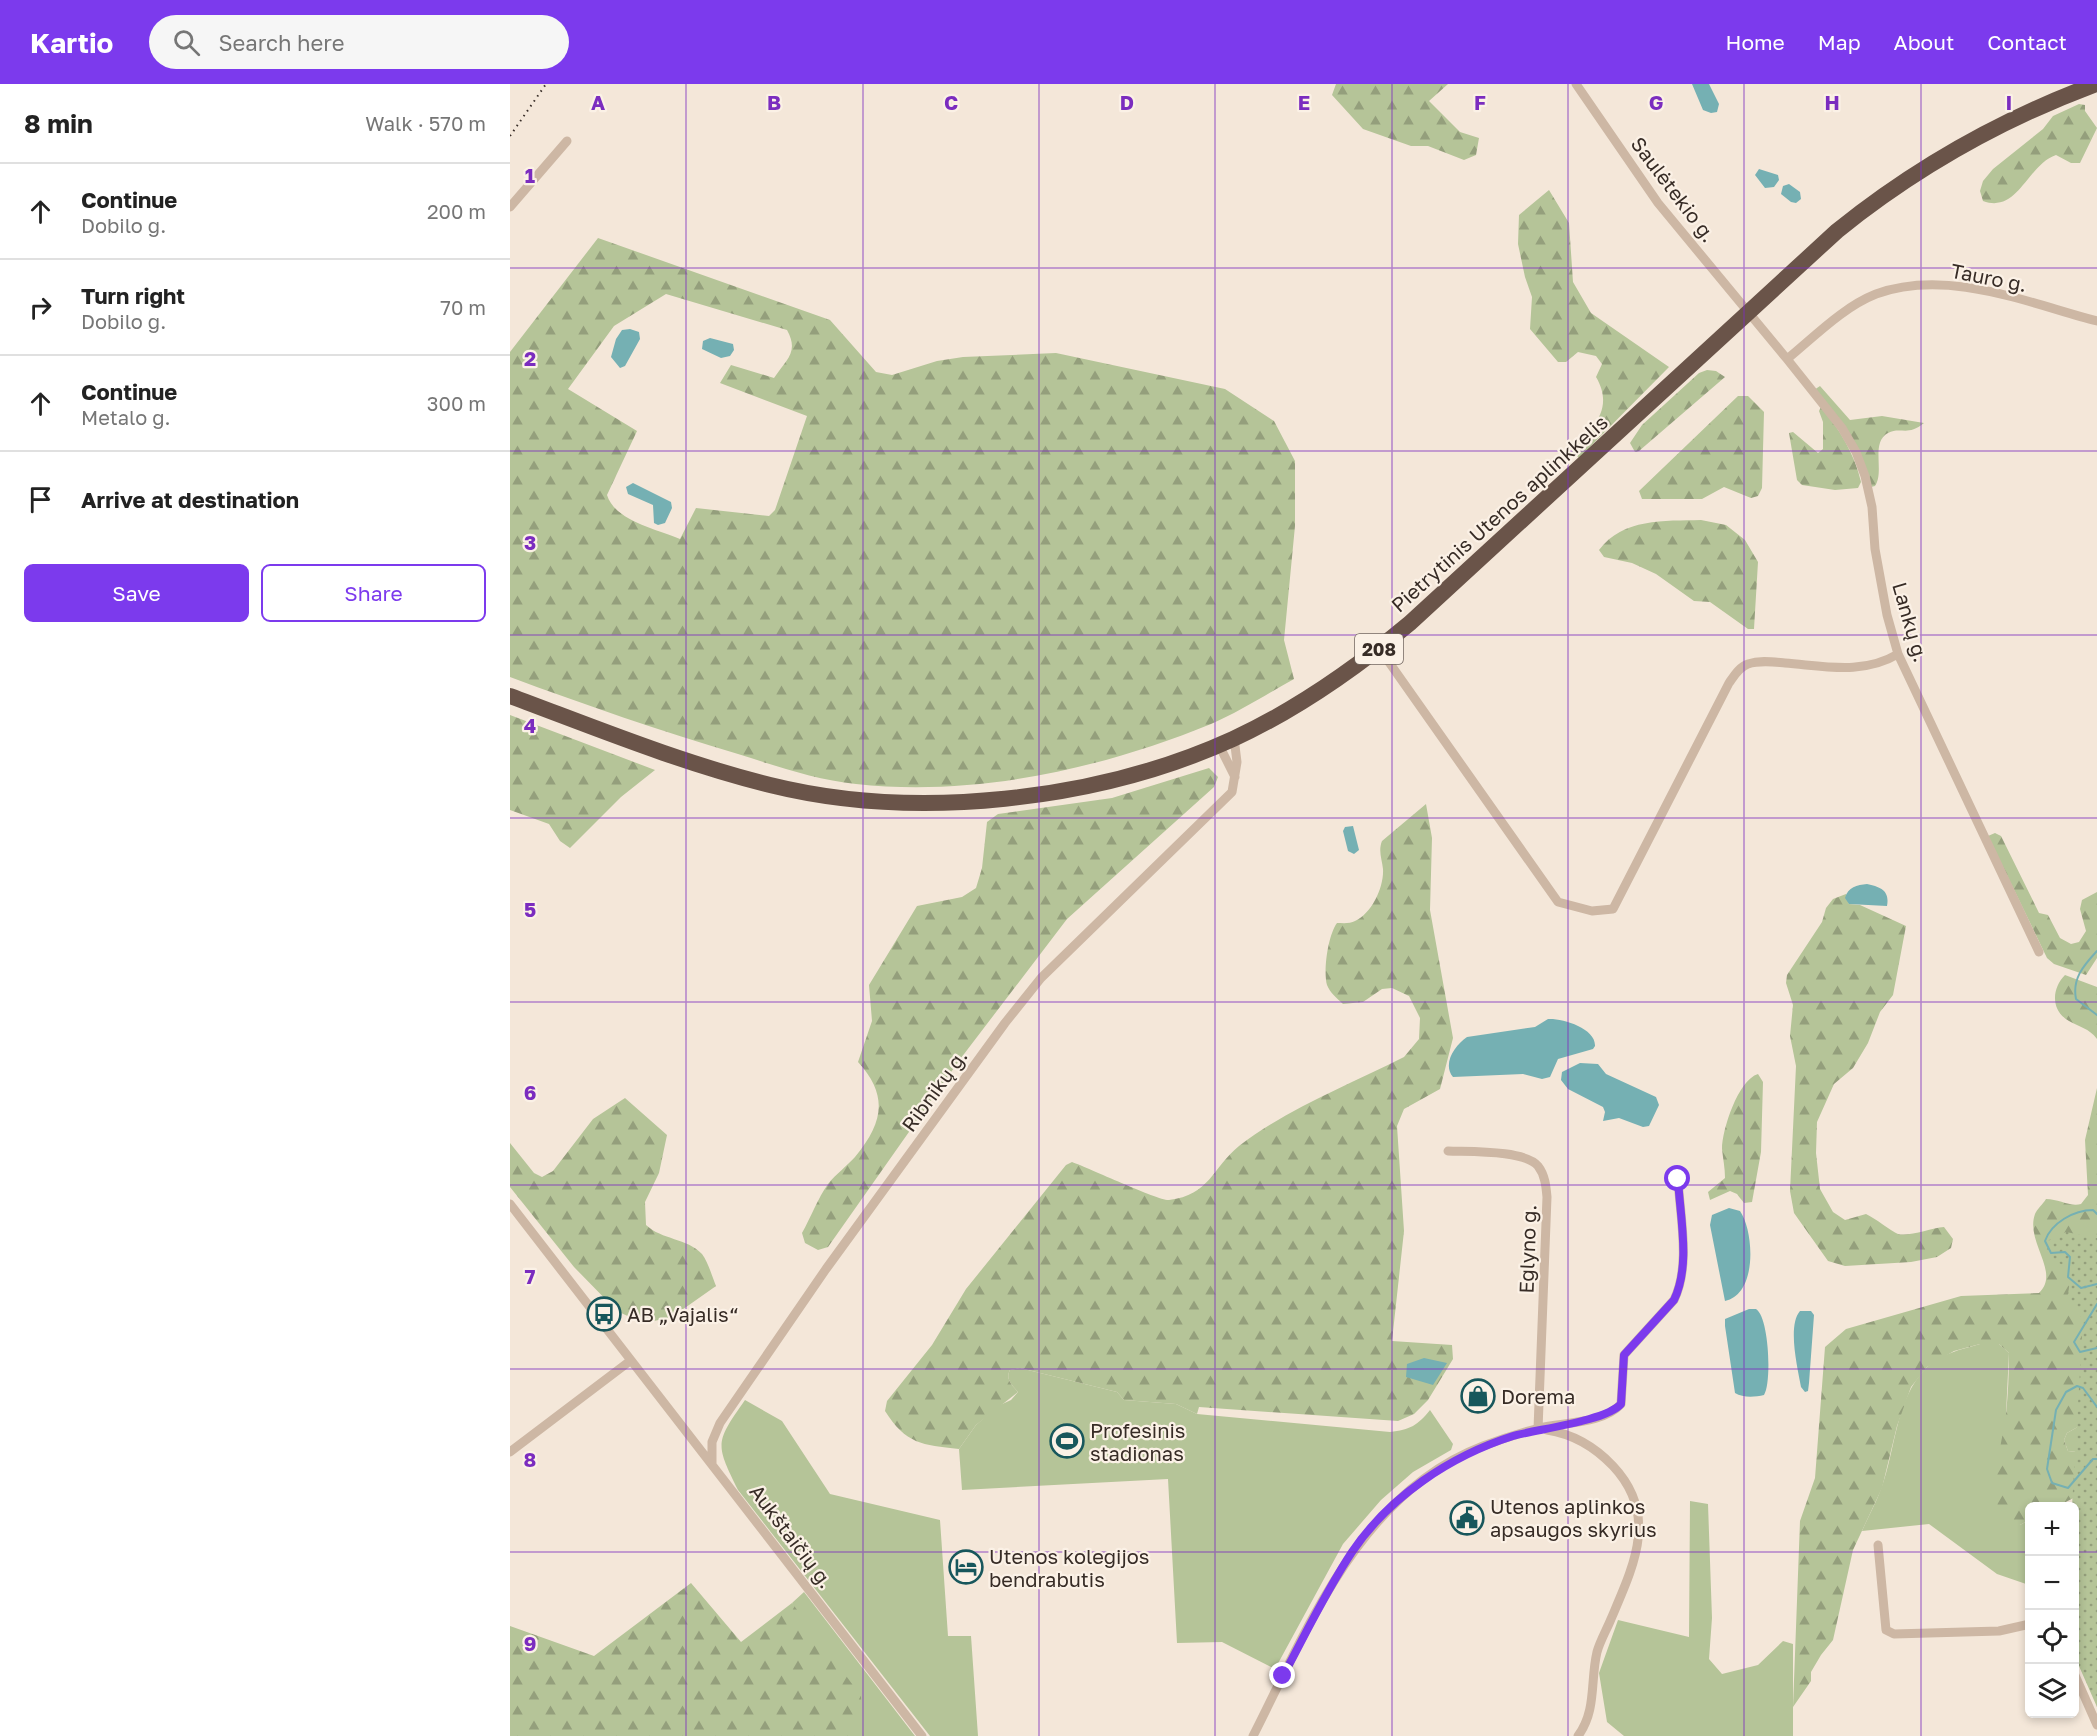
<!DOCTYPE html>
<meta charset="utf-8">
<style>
body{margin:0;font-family:"Golos Text",sans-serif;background:#f6f6f6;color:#222}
.controls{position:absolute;right:18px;bottom:18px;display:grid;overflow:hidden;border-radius:9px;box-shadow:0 3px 9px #0003}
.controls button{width:54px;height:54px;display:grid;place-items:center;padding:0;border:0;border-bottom:2px solid #e0e0e0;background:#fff;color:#222;font:30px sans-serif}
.stop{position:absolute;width:18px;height:18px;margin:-14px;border:4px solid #7c3aed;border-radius:50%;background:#fff}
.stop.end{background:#7c3aed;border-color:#fff;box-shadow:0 2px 6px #0008}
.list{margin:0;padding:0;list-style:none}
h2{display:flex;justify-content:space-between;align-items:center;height:78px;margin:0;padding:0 24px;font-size:26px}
h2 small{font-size:20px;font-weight:400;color:#767676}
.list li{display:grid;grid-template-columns:39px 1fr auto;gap:18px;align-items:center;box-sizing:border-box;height:96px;padding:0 24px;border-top:2px solid #e0e0e0}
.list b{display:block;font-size:22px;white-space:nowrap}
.list p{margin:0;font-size:20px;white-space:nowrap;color:#767676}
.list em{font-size:20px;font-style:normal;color:#767676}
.actions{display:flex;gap:12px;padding:18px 24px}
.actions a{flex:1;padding:14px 0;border:2px solid #7c3aed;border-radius:9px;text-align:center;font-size:21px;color:#7c3aed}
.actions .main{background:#7c3aed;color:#fff}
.icon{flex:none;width:33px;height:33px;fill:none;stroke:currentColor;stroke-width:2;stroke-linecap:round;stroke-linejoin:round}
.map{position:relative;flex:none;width:1587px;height:1652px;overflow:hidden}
header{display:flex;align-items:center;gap:36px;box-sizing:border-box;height:84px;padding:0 30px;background:#7c3aed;color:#fff}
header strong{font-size:28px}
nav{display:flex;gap:33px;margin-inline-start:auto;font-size:21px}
.search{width:420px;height:54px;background:#f6f6f6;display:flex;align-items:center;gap:15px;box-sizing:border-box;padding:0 21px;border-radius:33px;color:#767676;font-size:22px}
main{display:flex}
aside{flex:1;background:#fff}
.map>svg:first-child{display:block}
</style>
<header>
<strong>Kartio</strong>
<div class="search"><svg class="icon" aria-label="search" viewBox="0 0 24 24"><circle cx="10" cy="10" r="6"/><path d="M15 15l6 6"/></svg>Search here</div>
<nav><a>Home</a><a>Map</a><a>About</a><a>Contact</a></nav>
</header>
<main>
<aside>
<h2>8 min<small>Walk · 570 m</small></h2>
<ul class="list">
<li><svg class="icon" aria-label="ahead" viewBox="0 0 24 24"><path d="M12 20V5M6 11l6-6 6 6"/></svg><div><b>Continue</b><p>Dobilo g.</p></div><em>200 m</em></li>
<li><svg class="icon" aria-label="right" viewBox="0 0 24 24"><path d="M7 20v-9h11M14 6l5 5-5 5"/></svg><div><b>Turn right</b><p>Dobilo g.</p></div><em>70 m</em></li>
<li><svg class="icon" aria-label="ahead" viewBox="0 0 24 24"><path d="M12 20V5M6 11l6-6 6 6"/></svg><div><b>Continue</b><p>Metalo g.</p></div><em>300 m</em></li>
<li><svg class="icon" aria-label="arrive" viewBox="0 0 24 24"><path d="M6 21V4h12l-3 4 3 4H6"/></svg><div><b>Arrive at destination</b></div></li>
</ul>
<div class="actions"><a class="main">Save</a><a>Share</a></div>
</aside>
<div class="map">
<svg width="1587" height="1652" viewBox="0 0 1587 1652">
<defs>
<pattern id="forest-firs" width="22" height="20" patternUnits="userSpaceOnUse" patternTransform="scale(1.5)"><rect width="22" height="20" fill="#b5c498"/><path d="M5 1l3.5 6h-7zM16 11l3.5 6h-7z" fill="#949f7c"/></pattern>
<pattern id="park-dots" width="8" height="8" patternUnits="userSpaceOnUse" patternTransform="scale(1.5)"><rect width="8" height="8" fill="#b5c498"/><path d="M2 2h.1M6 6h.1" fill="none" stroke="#949f7c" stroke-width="1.8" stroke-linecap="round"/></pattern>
</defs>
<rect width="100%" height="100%" fill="#f4e7d9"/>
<!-- grass -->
<path fill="#b5c498" d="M1470,1260H1489L1499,1269L1496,1330L1510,1441L1519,1436V1501L1487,1490L1419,1440L1352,1447C1358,1433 1366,1419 1371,1405C1386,1365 1385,1316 1416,1284C1430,1270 1452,1265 1470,1260Z
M510,1284L607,1308L614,1316L666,1320L687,1330L880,1348C900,1346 908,1341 920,1326L943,1360L941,1366L903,1388L871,1416L833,1460L765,1585L712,1558L667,1559L658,1395L452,1406L449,1365L466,1341L488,1322L501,1316L508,1308C502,1301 495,1295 500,1286Z
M235,1316L272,1337L320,1410L430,1436L438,1552H461L468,1652H420L228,1406C205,1359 205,1359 235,1316Z
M1580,1336L1575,1369L1558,1367L1554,1356L1557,1349Z
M1180,1417L1198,1420L1202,1534L1199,1575L1212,1590L1248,1581L1273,1557L1283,1560V1652H1114L1097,1638L1089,1589L1108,1536L1179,1553Z
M294,1508L405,1652H345L282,1519Z"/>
<!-- forest -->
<path fill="url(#forest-firs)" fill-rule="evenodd" d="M826,0H938L919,17L950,48L969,54L966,71L954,76L918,62H901L853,45L822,11Z
M1569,20L1575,21V27L1587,44L1570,79H1561L1546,71C1517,81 1508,130 1473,117L1470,107L1473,97L1483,85L1533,45L1543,32Z
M1039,106L1059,139L1063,198L1081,229L1159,283L1069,374L1062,368C1082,345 1105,325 1086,293L1092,280L1086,272L1068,268L1056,278H1048L1020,245L1022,213L1015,193L1008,160L1009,131Z
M88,154L320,236L366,288L382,291L427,277L453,273L546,269L715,305L764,337L785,377V442L774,556L784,595C757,610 729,628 701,640C591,685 465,713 346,700C306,696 266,682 228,670C151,647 75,621 0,593V268ZM156,210L277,246C289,268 277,275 264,294L221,281L210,299L297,332L265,426L259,432L186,424L170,455C147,445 105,437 97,411L127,347L58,305L104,242Z
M1197,286L1206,287L1215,293L1129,367L1125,368L1120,359L1132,341L1189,289Z
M1310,302L1340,336L1372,332L1414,339C1397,353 1391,342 1378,349C1360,359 1375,387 1365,402L1361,403C1351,359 1331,340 1304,306Z
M1228,312H1238L1254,328L1252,404L1248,412L1241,414L1214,403L1192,415H1132L1129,407Z
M1311,323C1329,344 1345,371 1351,398L1348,404L1325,406L1292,401L1287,396L1279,349L1283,348L1308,369L1313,365V338L1309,327Z
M1191,436L1216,441L1235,456L1248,478L1244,545H1238L1200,518L1184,517L1146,490L1122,479L1094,473L1089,466C1113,434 1154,437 1191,436Z
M0,631L145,686L111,713L60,764L50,757L39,740L0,726Z
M699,684L708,693L704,703L557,835L451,974L318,1163L308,1166L295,1159L292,1149C301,1133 308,1114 318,1100C326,1090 337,1082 345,1073C373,1039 379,1012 348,978L362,937L359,901L407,822L452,813L466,804L472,784L477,738L488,730L602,714Z
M916,720L922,754L920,826L943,954L930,1005L894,1025L887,1042L894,1147L882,1257L942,1261L943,1275L918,1316L904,1330L888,1337L689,1323L687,1330L666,1320L614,1316L607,1308L510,1284L500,1286C495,1295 502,1301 508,1308L466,1341L449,1365C412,1361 396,1360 375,1327L377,1317L422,1261L456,1205L556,1081L562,1078C579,1084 649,1117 659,1116C700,1111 702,1084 729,1062C778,1024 839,1001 894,973L909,955L910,934L899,912L882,904L872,905L853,918L833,920C827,914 820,909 817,901C813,887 818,851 827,839C832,839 840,840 845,837C862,829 874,803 873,785C872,775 868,767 872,757Z
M1485,749L1491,752L1529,829L1538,831L1550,854L1561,860L1569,858L1576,847L1570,825L1572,816L1587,808V874L1576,891L1544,880L1537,874L1478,752Z
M1336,810L1339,820L1350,821L1396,842L1383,911L1370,928L1358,959L1343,984L1324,1000L1307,1038L1306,1069L1310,1105L1323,1128L1335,1136L1356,1130C1365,1134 1381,1147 1388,1150C1399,1153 1421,1144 1434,1143L1443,1155L1441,1164L1427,1173L1401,1178L1335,1182L1318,1177L1284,1129L1280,1107L1286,982L1280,952L1283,921L1276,899L1277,891L1312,838L1316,824L1323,815Z
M1555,891L1587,903V955C1579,944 1569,943 1559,937C1540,926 1542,904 1555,891Z
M1248,990L1253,998L1251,1068L1242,1118L1234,1119L1227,1110L1220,1107L1200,1116L1198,1108L1215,1094C1215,1084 1213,1075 1212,1065C1212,1046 1228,996 1248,990Z
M1587,1004V1336H1580L1557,1349L1554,1356L1558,1367L1575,1369L1579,1406L1548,1422H1520L1519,1436L1510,1441L1491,1436C1479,1401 1491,1366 1496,1330C1498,1310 1499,1290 1499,1269L1489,1260H1470L1444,1267L1417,1283L1401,1303L1387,1342L1372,1404L1343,1466L1323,1556L1311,1571L1301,1588V1597L1283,1623L1290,1437L1305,1394L1315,1263L1336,1245L1451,1212L1529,1209C1551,1188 1515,1158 1525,1130C1527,1125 1533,1120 1536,1115C1549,1115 1560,1123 1571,1120L1578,1111L1575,1056Z
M115,1014L157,1051L149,1089L135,1118L136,1141C152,1156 177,1154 192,1170C198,1178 202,1192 206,1202L162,1233L144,1237L126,1236L107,1227L64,1183L0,1103V1059L24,1089L32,1093L43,1087L83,1035Z
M181,1499L231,1558L282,1519L351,1612L352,1629L345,1652H0V1542L84,1572Z"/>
<!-- park -->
<path fill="url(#park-dots)" d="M1556,1148L1587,1154V1623L1565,1573L1564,1422H1562L1573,1235L1557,1216L1562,1185L1542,1176L1537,1157Z"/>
<!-- water -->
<path fill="#75b0b3" d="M1182,0H1199L1209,20L1207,28L1201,29L1193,26Z
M1249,85L1268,91L1269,96L1264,103L1255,104L1245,91Z
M1279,100L1290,108L1291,115L1286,119L1281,118L1271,110L1273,102Z
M120,245L129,248L130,255L115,282L110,284L101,273L106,255L112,246Z
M200,254L223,260L224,266L220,272L211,274L192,265L193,257Z
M123,399L161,418L162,424L155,439L148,441L144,439L143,421L118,410L116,403Z
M843,742L849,766L844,770L838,767L833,747L835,743Z
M1357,800C1370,803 1380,806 1377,822L1339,820L1335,814C1338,803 1347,801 1357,800Z
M1038,935C1052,934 1086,944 1085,962L1083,965L1048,975L1040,993L1032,995L1013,990L943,993C932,980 945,961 957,953L1025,943Z
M1070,979L1088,980L1096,990L1146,1013L1149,1021L1139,1042L1133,1043L1109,1034L1093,1037L1095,1028L1093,1023L1058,1005L1051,996L1052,988Z
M1219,1124L1230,1127C1244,1147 1248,1210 1215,1217L1200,1141L1202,1131Z
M1239,1225H1246C1259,1233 1262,1298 1254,1311C1245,1313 1233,1314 1225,1309L1215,1242V1235Z
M1290,1227H1301L1304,1231L1299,1299L1298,1307L1295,1308L1291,1303C1288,1285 1277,1242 1290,1227Z
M914,1274L937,1279L923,1301L896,1293L897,1280Z"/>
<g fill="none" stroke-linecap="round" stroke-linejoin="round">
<!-- stream -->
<path stroke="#75b0b3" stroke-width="2" d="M1587,867C1573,882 1562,895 1566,915L1587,931
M1587,1130L1583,1126C1564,1126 1541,1139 1535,1157L1541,1169L1555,1168L1560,1173L1558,1193L1571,1204L1587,1200
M1587,1220L1564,1258L1570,1268L1587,1264
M1587,1323L1573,1304L1567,1302L1556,1308L1546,1326L1537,1385L1542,1399L1558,1404L1583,1375H1587"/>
<!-- minor -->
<path stroke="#cdb7a4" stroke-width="9" d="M1066,0L1148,119L1277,275L1332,344L1346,368L1355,392L1362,423L1365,465L1377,531L1388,570L1529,868
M0,123L57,57
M1277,275C1304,253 1333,223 1366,210C1437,184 1518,219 1587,237
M869,564L1048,818L1082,827L1103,825L1219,599C1224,592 1229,583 1238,580C1250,576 1263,578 1275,579C1315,582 1353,591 1388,570
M709,661L725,693
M938,1067C959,1068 1015,1066 1028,1082C1035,1091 1036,1102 1037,1113L1028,1345
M0,1120L412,1652
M1037,1346C1063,1350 1085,1363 1103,1382C1149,1431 1124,1481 1101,1535C1097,1545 1090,1557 1087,1568C1080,1597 1087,1626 1068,1652
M0,1368L120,1277
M202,1379V1358L210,1339L316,1185L495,939L531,894L722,708L727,678L724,654
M1368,1461L1376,1546L1384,1550L1489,1547L1520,1540
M1564,1589L1587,1641
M743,1652C798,1544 850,1409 973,1362C991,1355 1010,1349 1029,1344C1054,1338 1093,1340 1111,1320L1114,1271L1164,1216C1181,1181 1170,1133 1168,1095"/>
<!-- trunk -->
<path stroke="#6a5449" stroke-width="16" d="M0,612C86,644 171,679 260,701C405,737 587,717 723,655C788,625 846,584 900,539L1327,147C1405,84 1492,35 1586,0"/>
<!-- rail -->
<path stroke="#372c26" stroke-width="2" stroke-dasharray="1.5 4.5" stroke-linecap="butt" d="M0,52L36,0"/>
</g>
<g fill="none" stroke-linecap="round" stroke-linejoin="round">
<!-- route -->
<path stroke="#7c3aed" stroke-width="8" d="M773,1592C795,1551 816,1507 842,1468C879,1413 940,1372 1003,1352C1028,1345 1096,1337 1111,1320L1114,1271L1164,1216C1181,1181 1170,1133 1168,1095"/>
</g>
<!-- grid -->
<path fill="none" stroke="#7b2cbf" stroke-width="1.5" stroke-opacity="0.55" d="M176,0V1652M353,0V1652M529,0V1652M705,0V1652M882,0V1652M1058,0V1652M1234,0V1652M1411,0V1652M0,184H1587M0,367H1587M0,551H1587M0,734H1587M0,918H1587M0,1101H1587M0,1285H1587M0,1468H1520M1564,1468H1587"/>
<!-- icons -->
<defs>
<symbol id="bus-ring" viewBox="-11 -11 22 22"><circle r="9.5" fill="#fbf1e6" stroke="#18575c" stroke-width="1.5"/><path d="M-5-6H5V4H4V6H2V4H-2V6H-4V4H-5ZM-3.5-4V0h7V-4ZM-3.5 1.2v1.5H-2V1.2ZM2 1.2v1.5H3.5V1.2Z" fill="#18575c"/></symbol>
<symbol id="shop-ring" viewBox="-11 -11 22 22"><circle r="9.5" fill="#fbf1e6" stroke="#18575c" stroke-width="1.5"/><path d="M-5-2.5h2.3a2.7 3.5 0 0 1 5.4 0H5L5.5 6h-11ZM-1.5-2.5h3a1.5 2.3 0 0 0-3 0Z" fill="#18575c"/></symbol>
<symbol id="stadium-ring" viewBox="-11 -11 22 22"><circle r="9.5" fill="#fbf1e6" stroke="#18575c" stroke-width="1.5"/><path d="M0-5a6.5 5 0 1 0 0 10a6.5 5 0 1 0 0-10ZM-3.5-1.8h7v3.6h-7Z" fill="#18575c"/></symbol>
<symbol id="civic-ring" viewBox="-11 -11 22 22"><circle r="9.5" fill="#fbf1e6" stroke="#18575c" stroke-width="1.5"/><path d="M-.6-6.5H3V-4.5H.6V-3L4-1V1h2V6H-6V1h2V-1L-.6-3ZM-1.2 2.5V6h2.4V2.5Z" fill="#18575c"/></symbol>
<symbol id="hotel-ring" viewBox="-11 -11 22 22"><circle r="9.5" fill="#fbf1e6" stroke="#18575c" stroke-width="1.5"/><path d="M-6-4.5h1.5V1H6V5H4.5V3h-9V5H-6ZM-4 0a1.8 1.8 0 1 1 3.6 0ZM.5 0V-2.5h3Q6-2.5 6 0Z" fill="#18575c"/></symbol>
</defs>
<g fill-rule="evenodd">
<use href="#bus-ring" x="75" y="1211" width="38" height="38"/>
<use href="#shop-ring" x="949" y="1293" width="38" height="38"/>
<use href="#stadium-ring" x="538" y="1338" width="38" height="38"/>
<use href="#civic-ring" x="938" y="1415" width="38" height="38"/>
<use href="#hotel-ring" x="437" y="1464" width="38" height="38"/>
</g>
<g text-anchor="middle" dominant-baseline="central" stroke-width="4.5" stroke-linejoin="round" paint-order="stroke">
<!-- shield labels -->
<rect fill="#fbf1e6" stroke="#726760" stroke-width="1.5" x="845" y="550" width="48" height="30" rx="4.5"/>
<g font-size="18" font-weight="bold" fill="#372c26">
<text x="869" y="565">208</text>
</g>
<!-- street labels -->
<g font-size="20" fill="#372c26" stroke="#fbf1e6">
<text transform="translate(1164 105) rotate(53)">Saulėtekio g.</text>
<text transform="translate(1479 193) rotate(11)">Tauro g.</text>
<text transform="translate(989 429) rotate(-42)">Pietrytinis Utenos aplinkkelis</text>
<text transform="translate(1401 538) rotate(74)">Lankų g.</text>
<text transform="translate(424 1006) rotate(-54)">Ribnikų g.</text>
<text transform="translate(1017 1165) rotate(-88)">Eglyno g.</text>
<text transform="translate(282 1452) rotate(53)">Aukštaičių g.</text>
</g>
<!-- poi labels -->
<g font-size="20" fill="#372c26" stroke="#fbf1e6" text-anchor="start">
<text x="117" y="1230">AB „Vajalis“</text>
<text x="991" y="1312">Dorema</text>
<text x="580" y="1346">Profesinis<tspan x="580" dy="23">stadionas</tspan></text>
<text x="980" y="1422">Utenos aplinkos<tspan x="980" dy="23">apsaugos skyrius</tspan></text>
<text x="479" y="1472">Utenos kolegijos<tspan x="479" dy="23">bendrabutis</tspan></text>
</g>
</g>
<g font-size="20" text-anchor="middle" font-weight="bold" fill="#7b2cbf" stroke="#fbf1e6" stroke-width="4.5" stroke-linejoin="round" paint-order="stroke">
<text x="88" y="26">A</text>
<text x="264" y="26">B</text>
<text x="441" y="26">C</text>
<text x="617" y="26">D</text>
<text x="794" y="26">E</text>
<text x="970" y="26">F</text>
<text x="1146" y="26">G</text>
<text x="1322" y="26">H</text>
<text x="1499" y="26">I</text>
<text x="20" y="99">1</text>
<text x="20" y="282">2</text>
<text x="20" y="466">3</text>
<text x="20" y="649">4</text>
<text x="20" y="833">5</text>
<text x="20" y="1016">6</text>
<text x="20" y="1200">7</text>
<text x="20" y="1383">8</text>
<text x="20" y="1567">9</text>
</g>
</svg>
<div class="controls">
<button>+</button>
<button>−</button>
<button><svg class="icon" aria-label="locate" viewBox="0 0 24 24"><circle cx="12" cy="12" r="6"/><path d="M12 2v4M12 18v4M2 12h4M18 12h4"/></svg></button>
<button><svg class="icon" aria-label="layers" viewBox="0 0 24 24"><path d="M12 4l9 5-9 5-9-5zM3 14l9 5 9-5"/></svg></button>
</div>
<div class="stop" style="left:1168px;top:1095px"></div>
<div class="stop end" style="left:773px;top:1592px"></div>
</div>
</main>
